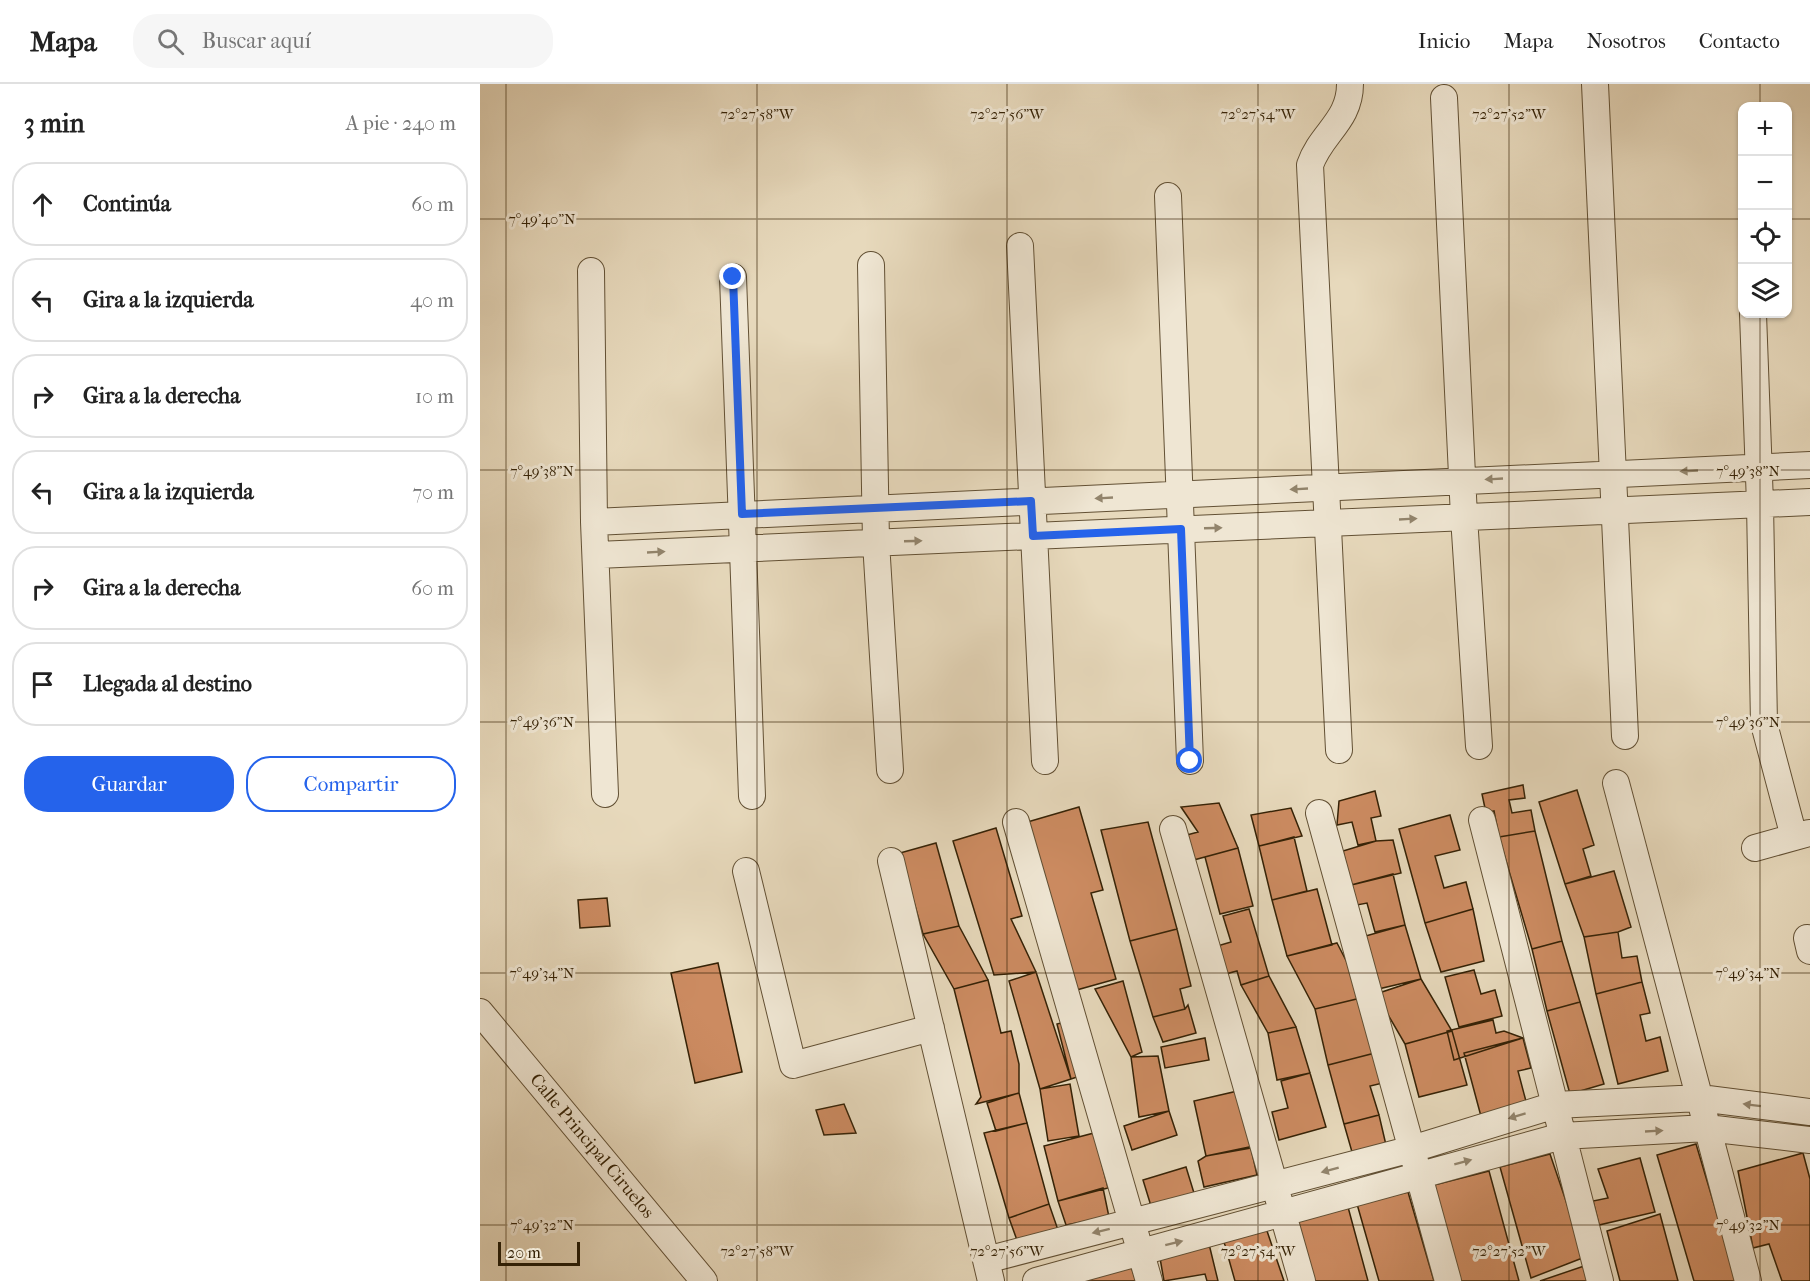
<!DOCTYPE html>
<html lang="es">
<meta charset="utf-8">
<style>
body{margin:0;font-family:"IM FELL French Canon",serif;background:#f6f6f6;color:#222}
.controls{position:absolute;right:18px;top:18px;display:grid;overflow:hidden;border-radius:12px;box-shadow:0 2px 4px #0004}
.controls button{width:54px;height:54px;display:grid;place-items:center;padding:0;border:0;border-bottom:2px solid #e0e0e0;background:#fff;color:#222;font:30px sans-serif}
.scale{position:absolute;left:18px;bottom:15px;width:82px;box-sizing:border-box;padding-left:6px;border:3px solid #352206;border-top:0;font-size:16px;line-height:21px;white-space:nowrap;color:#352206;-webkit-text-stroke:4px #efe6d3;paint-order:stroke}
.stop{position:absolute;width:18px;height:18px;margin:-14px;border:4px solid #2563eb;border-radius:50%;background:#fff}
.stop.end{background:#2563eb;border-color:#fff;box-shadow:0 2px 6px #0008}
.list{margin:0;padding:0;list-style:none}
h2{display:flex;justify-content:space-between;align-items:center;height:78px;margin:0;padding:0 24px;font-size:26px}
h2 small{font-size:20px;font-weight:400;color:#767676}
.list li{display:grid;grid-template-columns:39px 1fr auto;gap:18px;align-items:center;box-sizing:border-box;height:84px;margin:0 12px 12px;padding:0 12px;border:2px solid #e0e0e0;border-radius:24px}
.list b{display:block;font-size:22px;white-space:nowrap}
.list em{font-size:20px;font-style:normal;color:#767676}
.actions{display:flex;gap:12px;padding:18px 24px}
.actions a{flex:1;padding:14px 0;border:2px solid #2563eb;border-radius:24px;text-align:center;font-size:21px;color:#2563eb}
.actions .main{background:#2563eb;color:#fff}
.icon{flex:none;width:33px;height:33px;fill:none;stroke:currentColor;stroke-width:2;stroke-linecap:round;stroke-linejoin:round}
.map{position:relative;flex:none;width:1330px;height:1197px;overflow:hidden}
header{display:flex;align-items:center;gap:36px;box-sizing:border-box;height:84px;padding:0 30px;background:#fff;border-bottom:2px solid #e0e0e0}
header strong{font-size:28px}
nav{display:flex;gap:33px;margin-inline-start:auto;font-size:21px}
.search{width:420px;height:54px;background:#f6f6f6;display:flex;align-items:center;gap:15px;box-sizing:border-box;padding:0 21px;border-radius:24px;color:#767676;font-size:22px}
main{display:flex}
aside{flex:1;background:#fff}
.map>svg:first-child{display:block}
</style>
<header>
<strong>Mapa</strong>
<div class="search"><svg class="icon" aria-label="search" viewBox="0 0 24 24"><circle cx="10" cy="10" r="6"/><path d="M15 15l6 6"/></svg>Buscar aquí</div>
<nav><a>Inicio</a><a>Mapa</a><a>Nosotros</a><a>Contacto</a></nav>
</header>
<main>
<aside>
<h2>3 min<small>A pie · 240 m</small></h2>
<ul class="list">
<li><svg class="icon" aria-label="ahead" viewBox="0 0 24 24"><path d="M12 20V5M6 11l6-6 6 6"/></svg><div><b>Continúa</b></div><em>60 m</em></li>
<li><svg class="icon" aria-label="left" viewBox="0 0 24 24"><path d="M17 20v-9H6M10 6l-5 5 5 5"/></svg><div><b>Gira a la izquierda</b></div><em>40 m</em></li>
<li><svg class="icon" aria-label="right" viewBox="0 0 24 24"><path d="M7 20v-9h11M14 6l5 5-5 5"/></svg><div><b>Gira a la derecha</b></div><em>10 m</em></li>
<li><svg class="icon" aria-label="left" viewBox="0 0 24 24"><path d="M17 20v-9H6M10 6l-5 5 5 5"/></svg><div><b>Gira a la izquierda</b></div><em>70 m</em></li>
<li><svg class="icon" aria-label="right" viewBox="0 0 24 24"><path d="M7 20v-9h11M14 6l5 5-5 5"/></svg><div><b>Gira a la derecha</b></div><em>60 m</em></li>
<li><svg class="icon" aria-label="arrive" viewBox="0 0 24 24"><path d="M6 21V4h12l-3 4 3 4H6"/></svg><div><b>Llegada al destino</b></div></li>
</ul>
<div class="actions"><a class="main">Guardar</a><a>Compartir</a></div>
</aside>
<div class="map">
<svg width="1330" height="1197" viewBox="0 0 1330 1197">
<rect width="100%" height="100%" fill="#e7d9bc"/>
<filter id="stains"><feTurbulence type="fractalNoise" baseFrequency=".00333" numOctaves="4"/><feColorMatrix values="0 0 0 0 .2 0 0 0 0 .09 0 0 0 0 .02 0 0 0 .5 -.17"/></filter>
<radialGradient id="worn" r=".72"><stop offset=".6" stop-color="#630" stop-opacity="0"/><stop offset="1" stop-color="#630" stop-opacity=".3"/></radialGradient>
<!-- building -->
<path fill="#cc8b61" stroke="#352206" stroke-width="1.5" d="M1043,701L1045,714L1029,716L1032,729L1051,726L1055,747L1019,753L1014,727L1006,729L1002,710Z
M1097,706L1114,761L1103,765L1111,792L1085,800L1059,718Z
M895,707L901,732L891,734L896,757L878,761L872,738L857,741L859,717Z
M739,719L758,764L710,777L703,752L718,748L701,723Z
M599,723L623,806L611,809L636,895L593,907L544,739Z
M811,724L822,752L779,762L771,731Z
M970,731L980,766L955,772L964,804L986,798L993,825L945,839L919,745Z
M668,738L697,845L650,857L621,746Z
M516,744L542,832L531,835L556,888L514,891L473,757Z
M1055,747L1082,857L1052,865L1019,753Z
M814,753L827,807L792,816L779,762Z
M913,756L921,789L871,801L863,767L896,757Z
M456,759L479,842L443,850L420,769Z
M758,764L773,822L740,830L725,773Z
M1134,787L1151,843L1138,848L1104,853L1085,800Z
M913,790L925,841L895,848L887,819L877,821L871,801Z
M837,805L852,861L807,872L792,816Z
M127,814L130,842L100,844L98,816Z
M769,825L789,892L761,901L757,887L742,891L734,863L751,858L743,832Z
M993,825L1004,877L961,888L945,839Z
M925,841L941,895L894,906L882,853Z
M479,842L508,896L474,905L443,850Z
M697,845L711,902L700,905L705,925L673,933L650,857Z
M1138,848L1142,874L1157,872L1162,898L1116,910L1104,853Z
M1082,857L1100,918L1067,927L1052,865Z
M857,859L885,913L835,925L807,872Z
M238,879L262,988L215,999L191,889Z
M994,886L1001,910L1015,906L1022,932L979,943L965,893Z
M556,888L591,995L560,1005L529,897Z
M789,892L816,943L788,949L761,901Z
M941,895L972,947L925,960L896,910Z
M508,896L521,949L531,947L539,980V1009L496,1020L501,1013L474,905Z
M643,897L662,968L651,973L615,905Z
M1162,898L1170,929L1160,931L1166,957L1180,953L1188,987L1138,1000L1116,910Z
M885,913L899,968L848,981L835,925Z
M1100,918L1124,1000L1090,1010L1067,927Z
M708,921L716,949L683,958L673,933L705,925Z
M1013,936L1016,949L1024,947L1043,954L974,976L967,947Z
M589,937L603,991L591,995L577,940Z
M816,943L830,989L797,996L788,949Z
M972,947L987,1001L939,1013L925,960Z
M725,954L729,976L685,984L681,963Z
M1043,954L1051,984L1038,987L1048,1025L1002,1036L984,969Z
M899,968L907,998L890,1002L899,1031L864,1040L848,981Z
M678,972L689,1027L659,1033L651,973Z
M830,989L846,1043L799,1056L792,1028L808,1024L801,997Z
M590,1000L599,1052L568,1057L560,1005Z
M762,1006L774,1062L726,1072L714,1017Z
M539,1009L547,1039L516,1047L507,1019Z
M364,1020L376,1049L344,1051L336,1026Z
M689,1027L697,1051L652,1066L644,1042Z
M899,1031L906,1061L872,1068L864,1040Z
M547,1039L569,1120L529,1134L504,1049Z
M614,1049L628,1104L578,1117L564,1062Z
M1216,1060L1257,1197H1214L1177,1071Z
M771,1064L777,1091L724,1103L718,1077L726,1072Z
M1323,1069L1330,1095V1197H1302L1289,1160L1273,1164L1258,1087Z
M1070,1070L1105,1173L1051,1194L1020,1083Z
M1160,1074L1175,1128L1119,1141L1113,1117L1128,1114L1118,1085Z
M706,1083L714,1109L671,1122L663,1096Z
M1009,1087L1039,1197H981L954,1101Z
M623,1104L629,1133L586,1141L578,1117Z
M928,1108L954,1197H899L877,1120Z
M569,1120L578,1146L538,1159L529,1134Z
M868,1123L888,1197H833L816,1137Z
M1180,1130L1198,1197H1140L1127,1147Z
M786,1144L804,1197H755L744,1158Z
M729,1160L738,1197H727L725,1190L684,1197L680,1174Z
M1110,1180L1114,1197H1060Z
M651,1182L656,1197H605L604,1195Z"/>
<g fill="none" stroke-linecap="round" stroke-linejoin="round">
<defs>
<path id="street" d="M1115,0L1145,652
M964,14L984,433L999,662
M688,112L710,677
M540,162L565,677
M391,181L396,458L410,686
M111,187L114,438L125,710
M253,193L272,712
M1273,230L1280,420L1284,640L1314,753
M114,438L1330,381
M117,471L1330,418
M859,666L830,81C841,49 870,37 870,0
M1136,699L1268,1197
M839,729L968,1197
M1002,736L1120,1197
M536,738L669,1197
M693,745L822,1197
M1275,764L1329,749
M411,777L511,1197
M266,787L313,981L451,944
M1327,854L1330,867
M0,928L224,1197
M506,1176L932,1065L1075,1021L1220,1014L1330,1028
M556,1197L1082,1052L1227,1044L1330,1056"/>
</defs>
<!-- street casing -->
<use href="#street" stroke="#625034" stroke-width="28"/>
<!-- street -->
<use href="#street" stroke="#efe6d3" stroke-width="26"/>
</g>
<!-- one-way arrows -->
<defs><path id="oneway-solid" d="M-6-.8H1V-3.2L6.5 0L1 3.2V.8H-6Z" transform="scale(1.5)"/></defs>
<g fill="#92846c">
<use href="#oneway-solid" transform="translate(1209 387) rotate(177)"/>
<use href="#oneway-solid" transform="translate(1014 395) rotate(177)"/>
<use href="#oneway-solid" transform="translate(819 405) rotate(177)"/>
<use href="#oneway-solid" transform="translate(624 414) rotate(177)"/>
<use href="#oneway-solid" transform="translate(928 435) rotate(-3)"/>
<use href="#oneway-solid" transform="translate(733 444) rotate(-2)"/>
<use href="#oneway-solid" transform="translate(433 457) rotate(-2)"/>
<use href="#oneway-solid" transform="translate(176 468) rotate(-3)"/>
<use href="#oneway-solid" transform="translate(1272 1021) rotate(-173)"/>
<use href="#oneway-solid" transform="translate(1037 1032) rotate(163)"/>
<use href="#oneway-solid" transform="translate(1174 1047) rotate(-3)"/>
<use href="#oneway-solid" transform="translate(983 1078) rotate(-15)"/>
<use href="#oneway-solid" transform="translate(850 1086) rotate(165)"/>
<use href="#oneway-solid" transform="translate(621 1147) rotate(166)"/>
<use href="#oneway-solid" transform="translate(694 1159) rotate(-14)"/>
</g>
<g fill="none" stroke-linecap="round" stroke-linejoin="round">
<!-- route -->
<path stroke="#2563eb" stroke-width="8" d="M253,193L262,430L551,417L553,452L701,445L710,677"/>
</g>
<!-- ticks -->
<path fill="none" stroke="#352206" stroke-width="1.5" stroke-opacity="0.45" d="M26,0V1197M277,0V1197M527,0V1197M778,0V1197M1029,0V1197M1280,0V22M0,135H1262M1308,135H1330M1280,230V1197M0,386H1330M0,638H1330M0,889H1330M0,1141H1330"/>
<g text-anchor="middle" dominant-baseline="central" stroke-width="6" stroke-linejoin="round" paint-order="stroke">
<!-- street labels -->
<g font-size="18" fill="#352206" stroke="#efe6d3">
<text transform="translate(112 1062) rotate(50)">Calle Principal Ciruelos</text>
</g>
</g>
<g font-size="15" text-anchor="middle" fill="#352206" stroke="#efe6d3" stroke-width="6" stroke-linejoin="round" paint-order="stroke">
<text x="277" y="35">72°27'58"W</text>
<text x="527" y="35">72°27'56"W</text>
<text x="778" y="35">72°27'54"W</text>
<text x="1029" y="35">72°27'52"W</text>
<text x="62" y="140">7°49'40"N</text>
<text x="62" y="392">7°49'38"N</text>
<text x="1268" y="392">7°49'38"N</text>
<text x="62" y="643">7°49'36"N</text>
<text x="1268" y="643">7°49'36"N</text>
<text x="62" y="894">7°49'34"N</text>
<text x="1268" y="894">7°49'34"N</text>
<text x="62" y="1146">7°49'32"N</text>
<text x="1268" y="1146">7°49'32"N</text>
<text x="277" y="1172">72°27'58"W</text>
<text x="527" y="1172">72°27'56"W</text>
<text x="778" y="1172">72°27'54"W</text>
<text x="1029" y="1172">72°27'52"W</text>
</g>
<rect width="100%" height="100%" filter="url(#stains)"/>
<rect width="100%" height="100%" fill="url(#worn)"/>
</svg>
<div class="controls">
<button>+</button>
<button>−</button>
<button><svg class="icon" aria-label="locate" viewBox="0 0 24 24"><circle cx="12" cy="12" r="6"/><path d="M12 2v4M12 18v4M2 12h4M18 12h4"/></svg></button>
<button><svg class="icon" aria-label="layers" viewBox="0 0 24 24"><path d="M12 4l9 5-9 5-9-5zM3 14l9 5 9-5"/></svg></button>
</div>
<div class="scale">20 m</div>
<div class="stop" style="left:710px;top:677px"></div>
<div class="stop end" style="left:253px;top:193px"></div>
</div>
</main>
